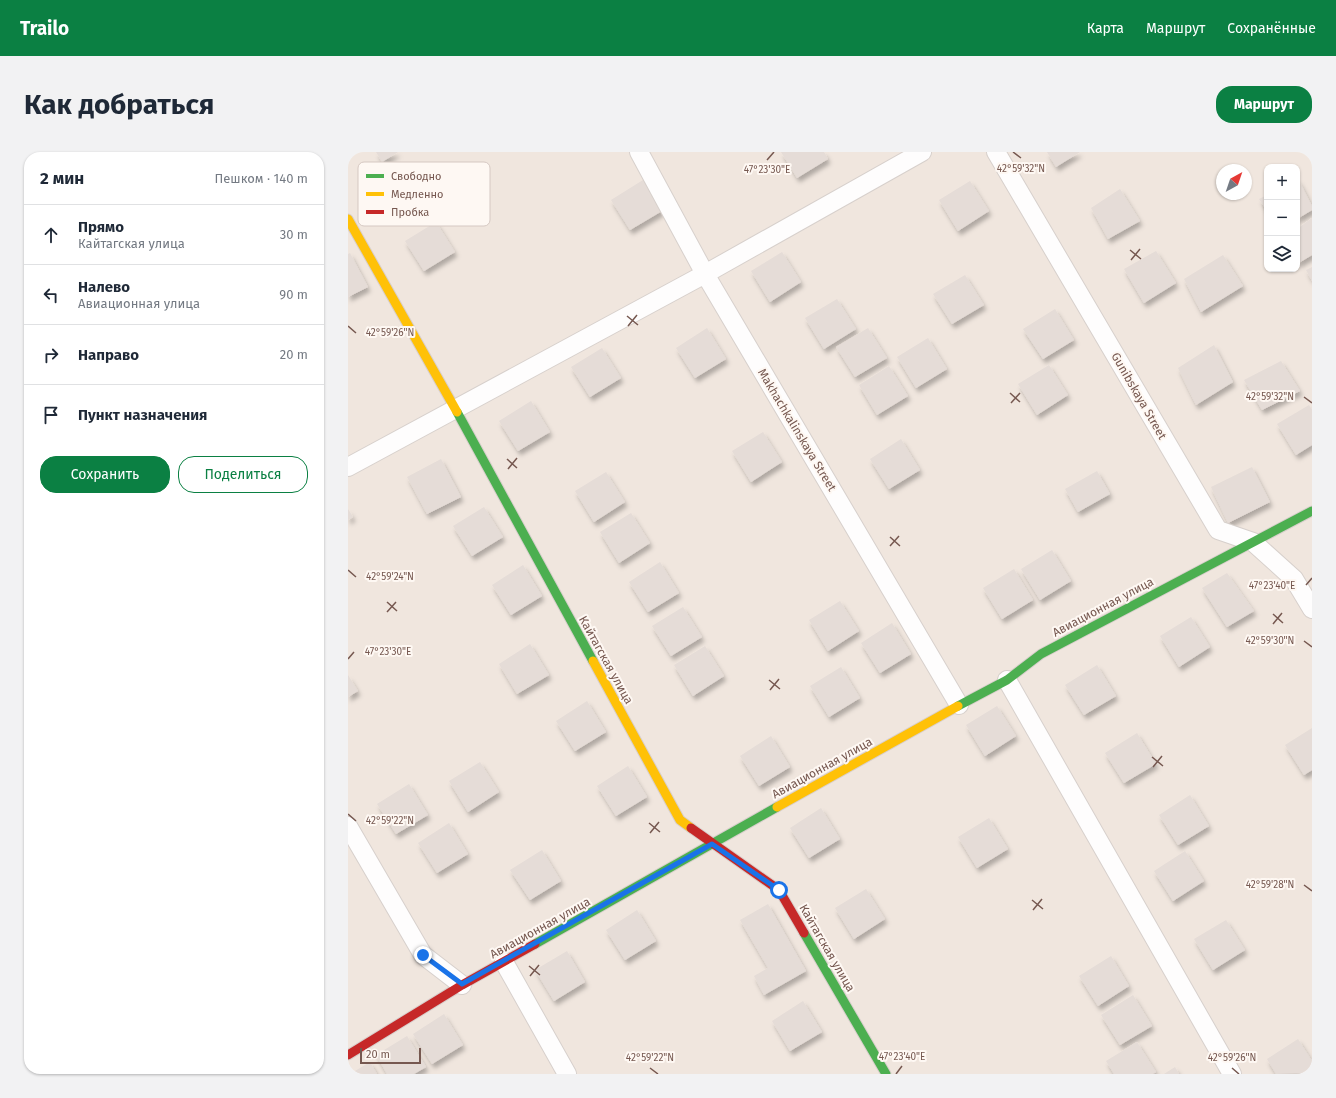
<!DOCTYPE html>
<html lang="ru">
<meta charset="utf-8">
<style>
body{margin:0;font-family:"Fira Sans",sans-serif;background:#f2f2f3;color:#1f2937}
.controls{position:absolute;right:12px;top:12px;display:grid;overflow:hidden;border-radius:8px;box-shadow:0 1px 3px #0004}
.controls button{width:36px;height:36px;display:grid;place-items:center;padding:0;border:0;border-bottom:1px solid #e0e1e3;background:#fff;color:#1f2937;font:20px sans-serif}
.compass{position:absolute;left:868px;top:12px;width:36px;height:36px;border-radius:50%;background:#fff;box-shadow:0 1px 3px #0004;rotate:40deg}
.scale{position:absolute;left:12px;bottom:10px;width:61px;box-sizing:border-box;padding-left:4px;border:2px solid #765850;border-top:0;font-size:11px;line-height:14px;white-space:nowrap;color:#765850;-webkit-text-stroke:3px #fef8f3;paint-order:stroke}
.stop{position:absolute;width:12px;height:12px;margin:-9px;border:3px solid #1a73e8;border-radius:50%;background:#fff}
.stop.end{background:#1a73e8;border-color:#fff;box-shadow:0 1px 4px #0008}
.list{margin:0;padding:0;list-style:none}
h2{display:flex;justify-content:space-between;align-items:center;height:52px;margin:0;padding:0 16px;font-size:17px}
h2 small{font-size:13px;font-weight:400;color:#747a83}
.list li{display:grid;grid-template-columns:26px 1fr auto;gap:12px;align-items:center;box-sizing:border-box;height:60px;padding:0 16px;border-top:1px solid #e0e1e3}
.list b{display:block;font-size:15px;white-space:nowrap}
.list p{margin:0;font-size:13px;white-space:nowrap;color:#747a83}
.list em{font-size:13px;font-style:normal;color:#747a83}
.actions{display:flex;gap:8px;padding:12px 16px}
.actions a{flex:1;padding:9px 0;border:1px solid #0b8043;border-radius:16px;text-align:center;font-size:14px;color:#0b8043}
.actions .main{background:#0b8043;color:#fff}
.icon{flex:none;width:22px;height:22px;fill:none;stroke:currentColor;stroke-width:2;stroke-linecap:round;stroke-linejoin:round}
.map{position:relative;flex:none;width:964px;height:922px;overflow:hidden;border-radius:16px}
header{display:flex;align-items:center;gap:24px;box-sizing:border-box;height:56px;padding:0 20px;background:#0b8043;color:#fff}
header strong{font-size:19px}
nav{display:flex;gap:22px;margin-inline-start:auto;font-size:14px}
.intro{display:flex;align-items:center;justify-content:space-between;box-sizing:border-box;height:96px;padding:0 24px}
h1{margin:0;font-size:28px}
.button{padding:10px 18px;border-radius:16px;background:#0b8043;color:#fff;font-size:14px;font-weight:700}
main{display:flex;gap:24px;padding:0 24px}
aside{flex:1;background:#fff;border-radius:16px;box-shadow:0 1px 3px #0004}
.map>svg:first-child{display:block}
</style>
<header>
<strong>Trailo</strong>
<nav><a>Карта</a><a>Маршрут</a><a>Сохранённые</a></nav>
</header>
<div class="intro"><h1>Как добраться</h1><a class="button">Маршрут</a></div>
<main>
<aside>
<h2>2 мин<small>Пешком · 140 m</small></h2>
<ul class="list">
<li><svg class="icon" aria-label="ahead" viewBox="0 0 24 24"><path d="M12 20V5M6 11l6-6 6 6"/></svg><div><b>Прямо</b><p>Кайтагская улица</p></div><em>30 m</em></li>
<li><svg class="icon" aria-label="left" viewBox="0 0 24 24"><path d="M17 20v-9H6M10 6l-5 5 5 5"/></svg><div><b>Налево</b><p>Авиационная улица</p></div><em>90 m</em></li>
<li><svg class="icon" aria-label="right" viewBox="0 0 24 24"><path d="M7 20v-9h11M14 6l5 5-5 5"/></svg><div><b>Направо</b></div><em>20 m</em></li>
<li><svg class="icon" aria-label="arrive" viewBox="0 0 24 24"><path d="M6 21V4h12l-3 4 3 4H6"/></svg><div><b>Пункт назначения</b></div></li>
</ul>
<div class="actions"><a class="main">Сохранить</a><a>Поделиться</a></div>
</aside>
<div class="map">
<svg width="964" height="922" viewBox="0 0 964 922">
<defs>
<filter id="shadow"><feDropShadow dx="2.5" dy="4.5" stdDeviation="2" flood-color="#0004"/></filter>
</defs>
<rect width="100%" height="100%" fill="#f8f4f0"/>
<!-- residential -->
<path fill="#f0e6de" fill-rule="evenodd" d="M0,0H964V922H0ZM919,15H949V117H919ZM874,18H898V42H874Z"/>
<!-- building -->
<path fill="#e5dcd7" filter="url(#shadow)" d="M28,0H50L34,10Z
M433,0H476L480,7L449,26Z
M699,0H732L708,15Z
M950,27L964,54V58L949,67V28Z
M295,28L314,59L282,78L263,48Z
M622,29L641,59L610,79L591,48Z
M772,37L792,69L760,87L743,56Z
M919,43V59L911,47Z
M964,66V103L949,112V77Z
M88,70L107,100L76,119L57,89Z
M808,99L828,131L796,151L776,117Z
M434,100L453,130L422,150L403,119Z
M2,101L20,135L0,145V102Z
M875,103L895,134L853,160L836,127Z
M964,115V129L958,118Z
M617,123L636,153L604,172L585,142Z
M489,147L508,177L476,197L457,166Z
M707,157L726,188L695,207L675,177Z
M359,176L378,207L347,226L328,196Z
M520,176L539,206L507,225L488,195Z
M580,186L599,217L568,236L549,205Z
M866,193L885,230L848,253L830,216Z
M254,196L273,226L242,245L223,215Z
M933,209L952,239L914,258L896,228Z
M701,213L720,243L689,263L670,232Z
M541,214L560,244L529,263L511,233Z
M183,249L202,280L170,299L151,269Z
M961,253L964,258V293L948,303L929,272Z
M415,280L434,310L403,330L384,299Z
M553,287L572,318L541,337L522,307Z
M93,307L113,345L79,362L59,325Z
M904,315L922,350L880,371L863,335Z
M749,319L762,342L730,360L717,337Z
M258,320L277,350L246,370L227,339Z
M136,355L155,385L124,404L105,374Z
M0,357L5,365L0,368Z
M283,361L302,391L271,411L252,380Z
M704,398L723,429L692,448L673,417Z
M312,410L331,441L300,460L281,430Z
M175,413L194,444L163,463L144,433Z
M666,417L685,448L654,467L635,436Z
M879,421L906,459L879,475L854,436Z
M492,449L511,479L480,499L461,468Z
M335,455L354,485L323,504L304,474Z
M843,465L862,495L831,515L812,484Z
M544,471L563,502L532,521L513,491Z
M182,492L201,523L169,542L151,512Z
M357,494L376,524L345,544L326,513Z
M749,513L768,544L736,563L717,533Z
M493,515L512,546L481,565L462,534Z
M0,523L10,539L0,545Z
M239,549L258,580L227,599L208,569Z
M649,554L668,584L637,604L618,573Z
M964,576V618L956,623L937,593Z
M789,581L808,612L776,631L757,601Z
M423,584L442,615L411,634L392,604Z
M132,610L151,640L120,660L101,629Z
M280,614L299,645L268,664L249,634Z
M61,632L80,663L48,682L29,652Z
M842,643L861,674L830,693L811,663Z
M473,656L492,687L461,706L442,676Z
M641,666L660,697L629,716L610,685Z
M101,671L120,702L89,721L70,691Z
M194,698L213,729L182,748L162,718Z
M837,699L856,729L825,749L806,719Z
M518,737L537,767L506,787L487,756Z
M420,752L458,819L416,843L406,824L420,816L392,768Z
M289,758L308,789L277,808L258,778Z
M878,768L897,798L865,818L846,787Z
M219,799L237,830L206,849L187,818Z
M763,804L781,834L750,854L731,824Z
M785,843L804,874L772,893L753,863Z
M455,849L474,880L442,899L424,869Z
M96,862L115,893L84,912L65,882Z
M59,884L78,915L66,922H39L28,903Z
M950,887L964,909V921L928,922L919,907Z
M789,890L808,920L805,922H766L758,909Z
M22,910L29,922H2Z
M827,915L831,922H816Z"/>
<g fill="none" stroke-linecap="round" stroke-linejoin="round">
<defs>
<path id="street" d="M291,0L357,122L611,553
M648,0L870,378L905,390L946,427L964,457
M0,315L357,122L574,0
M659,528L884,922
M0,674L75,803L114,833
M156,810L219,922"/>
<path id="fast" d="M109,260L245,509
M610,554L659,528L693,502L964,359
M456,781L538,922
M187,792L429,655"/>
<path id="slow" d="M0,67L109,260
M245,509L332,668L343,676
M429,655L610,554"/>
<path id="jam" d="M343,676L431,738L456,781
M0,903L114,833L187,792"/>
</defs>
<!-- street casing -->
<use href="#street" stroke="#d7d0cc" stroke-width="20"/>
<!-- fast casing -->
<use href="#fast" stroke="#d8cfcc" stroke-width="11"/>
<!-- slow casing -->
<use href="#slow" stroke="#d8cfcc" stroke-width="11"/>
<!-- jam casing -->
<use href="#jam" stroke="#d8cfcc" stroke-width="11"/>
<!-- street -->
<use href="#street" stroke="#fefdfd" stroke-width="18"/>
<!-- fast -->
<use href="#fast" stroke="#4caf50" stroke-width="9"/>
<!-- slow -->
<use href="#slow" stroke="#ffc107" stroke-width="9"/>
<!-- jam -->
<use href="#jam" stroke="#c62828" stroke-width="9"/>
</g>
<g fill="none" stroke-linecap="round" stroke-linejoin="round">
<!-- route -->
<path stroke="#1a73e8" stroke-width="5" d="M75,803L114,832L364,692L431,738"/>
</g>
<!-- ticks -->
<path fill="none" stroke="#765850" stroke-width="1.5" d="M665,0L673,6M419,8L426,0M782,98L793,107M783,108L792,97M279,164L290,173M0,174L8,181M280,174L289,163M662,241L672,250M956,245L964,251M663,251L672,241M159,307L169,316M160,317L169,306M542,385L552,394M542,394L551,384M0,418L8,425M958,433L964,426M39,450L49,459M39,460L48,450M925,462L935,471M925,472L934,461M956,489L964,495M0,507L6,500M421,528L432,537M422,538L431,527M804,605L815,614M805,615L814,604M0,662L8,669M301,671L312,680M302,681L311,670M956,733L964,739M684,748L695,757M685,758L694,747M181,814L192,823M182,824L191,813M302,916L310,922M884,916L891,922M548,922L554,914"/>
<g text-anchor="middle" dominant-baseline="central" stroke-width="4" stroke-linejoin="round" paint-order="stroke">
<!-- street labels -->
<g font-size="12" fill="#765850" stroke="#fef8f3">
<text transform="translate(791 244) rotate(60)">Gunibskaya Street</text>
<text transform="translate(449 278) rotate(59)">Makhachkalinskaya Street</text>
<text transform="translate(755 455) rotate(-28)">Авиационная улица</text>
<text transform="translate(258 508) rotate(61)">Кайтагская улица</text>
<text transform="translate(474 616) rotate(-29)">Авиационная улица</text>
<text transform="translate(192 776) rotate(-29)">Авиационная улица</text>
<text transform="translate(479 796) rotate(60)">Кайтагская улица</text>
</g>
</g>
<!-- legend -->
<rect x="10" y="10" width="132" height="64" rx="6" fill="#fef8f3" stroke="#d5c8c2" stroke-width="1"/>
<rect x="18" y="22" width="18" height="4" fill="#4caf50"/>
<rect x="18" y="40" width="18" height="4" fill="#ffc107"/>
<rect x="18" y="58" width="18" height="4" fill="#c62828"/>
<g font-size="11" fill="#765850">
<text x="43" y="28">Свободно</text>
<text x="43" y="46">Медленно</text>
<text x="43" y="64">Пробка</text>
</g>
<g font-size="10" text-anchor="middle" fill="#765850" stroke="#fef8f3" stroke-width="4" stroke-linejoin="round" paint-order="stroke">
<text x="673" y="20">42°59'32"N</text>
<text x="419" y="21">47°23'30"E</text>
<text x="42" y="184">42°59'26"N</text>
<text x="922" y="248">42°59'32"N</text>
<text x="42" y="428">42°59'24"N</text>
<text x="924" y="437">47°23'40"E</text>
<text x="922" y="492">42°59'30"N</text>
<text x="40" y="503">47°23'30"E</text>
<text x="42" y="672">42°59'22"N</text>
<text x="922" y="736">42°59'28"N</text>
<text x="554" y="908">47°23'40"E</text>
<text x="302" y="909">42°59'22"N</text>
<text x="884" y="909">42°59'26"N</text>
</g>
</svg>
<div class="controls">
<button>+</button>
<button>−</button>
<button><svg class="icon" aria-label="layers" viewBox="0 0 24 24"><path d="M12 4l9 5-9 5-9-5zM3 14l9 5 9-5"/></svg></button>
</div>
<svg class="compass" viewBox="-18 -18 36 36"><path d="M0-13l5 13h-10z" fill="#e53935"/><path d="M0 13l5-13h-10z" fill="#747a83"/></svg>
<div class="scale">20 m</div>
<div class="stop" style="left:431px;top:738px"></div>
<div class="stop end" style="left:75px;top:803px"></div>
</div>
</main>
